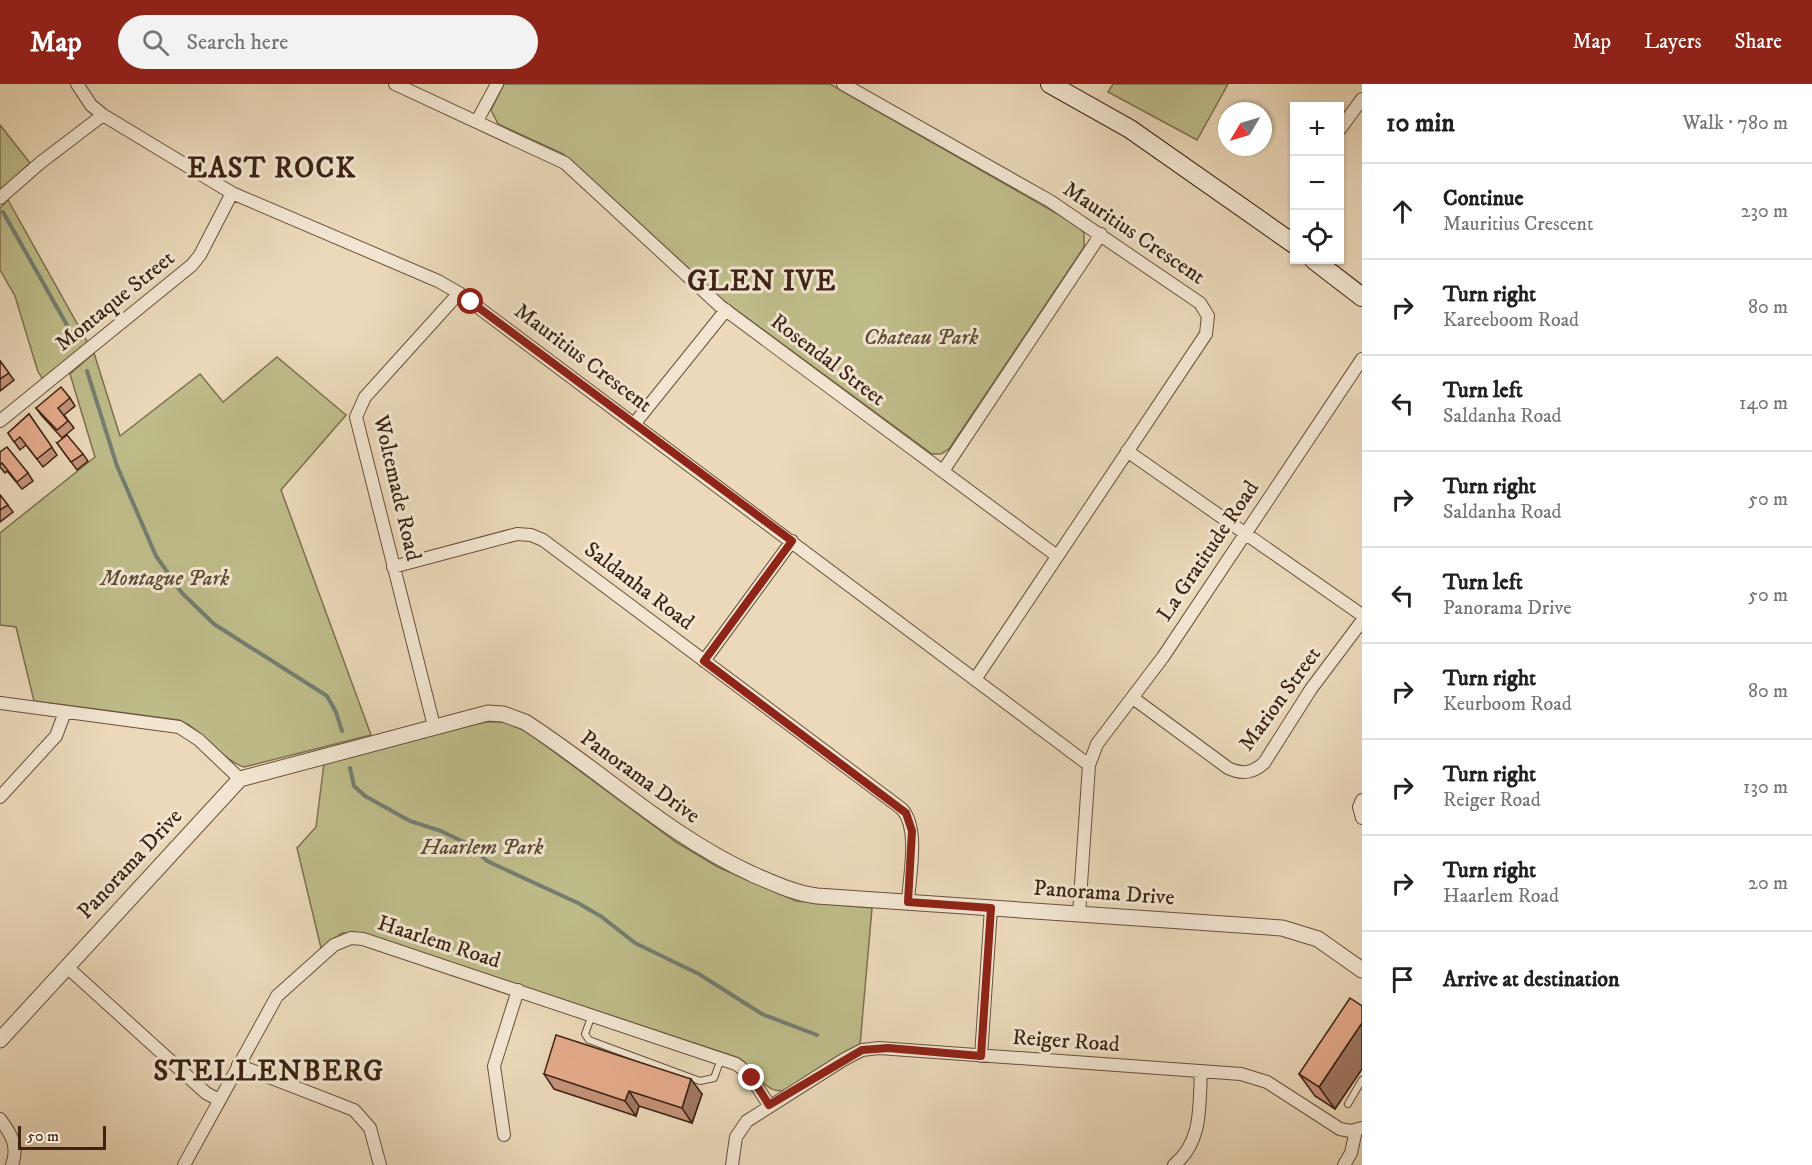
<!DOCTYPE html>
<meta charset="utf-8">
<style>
body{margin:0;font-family:"IM FELL DW Pica",serif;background:#f2f2f2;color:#202124}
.controls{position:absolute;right:18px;top:18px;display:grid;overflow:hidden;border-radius:0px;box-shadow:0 2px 4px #0004}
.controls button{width:54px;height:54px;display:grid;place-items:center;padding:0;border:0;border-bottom:2px solid #e0e0e0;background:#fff;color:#202124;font:30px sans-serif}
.compass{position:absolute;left:1218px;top:18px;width:54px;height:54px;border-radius:50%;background:#fff;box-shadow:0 2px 4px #0004;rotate:232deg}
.scale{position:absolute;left:18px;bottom:15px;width:88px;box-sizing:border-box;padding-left:6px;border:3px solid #3d2314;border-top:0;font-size:16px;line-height:21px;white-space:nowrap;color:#3d2314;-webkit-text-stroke:4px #f2e6d2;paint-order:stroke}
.stop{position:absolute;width:18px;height:18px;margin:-14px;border:4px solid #8f2418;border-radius:50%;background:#fff}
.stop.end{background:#8f2418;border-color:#fff;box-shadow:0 2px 6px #0008}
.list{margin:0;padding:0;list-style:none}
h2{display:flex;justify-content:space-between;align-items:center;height:78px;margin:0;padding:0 24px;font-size:26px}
h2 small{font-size:20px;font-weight:400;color:#757577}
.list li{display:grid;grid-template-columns:39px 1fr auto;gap:18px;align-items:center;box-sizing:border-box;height:96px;padding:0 24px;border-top:2px solid #e0e0e0}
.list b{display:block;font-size:22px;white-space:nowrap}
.list p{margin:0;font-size:20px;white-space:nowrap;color:#757577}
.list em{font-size:20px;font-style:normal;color:#757577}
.icon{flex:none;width:33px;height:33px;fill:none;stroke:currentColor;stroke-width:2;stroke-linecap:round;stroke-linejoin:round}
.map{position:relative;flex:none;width:1362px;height:1081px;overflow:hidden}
header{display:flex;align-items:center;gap:36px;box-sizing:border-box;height:84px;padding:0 30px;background:#8f2418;color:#fff}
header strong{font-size:28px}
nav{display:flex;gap:33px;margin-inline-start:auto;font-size:21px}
.search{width:420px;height:54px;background:#f2f2f2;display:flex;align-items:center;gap:15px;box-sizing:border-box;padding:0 21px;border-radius:33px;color:#757577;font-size:22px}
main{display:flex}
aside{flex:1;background:#fff}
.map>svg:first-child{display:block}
</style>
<header>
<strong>Map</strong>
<div class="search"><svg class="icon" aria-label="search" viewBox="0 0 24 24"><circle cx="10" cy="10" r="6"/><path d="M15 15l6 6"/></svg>Search here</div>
<nav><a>Map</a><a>Layers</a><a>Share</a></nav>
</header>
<main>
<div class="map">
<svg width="1362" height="1081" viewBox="0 0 1362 1081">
<rect width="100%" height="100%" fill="#ebd9b9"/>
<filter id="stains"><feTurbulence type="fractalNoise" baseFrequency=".00333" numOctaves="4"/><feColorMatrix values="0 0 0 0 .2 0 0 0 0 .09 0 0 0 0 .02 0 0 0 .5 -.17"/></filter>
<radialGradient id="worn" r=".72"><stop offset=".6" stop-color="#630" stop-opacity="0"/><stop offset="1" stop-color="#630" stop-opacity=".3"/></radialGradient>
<!-- green -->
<path fill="#bebd8a" stroke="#7e704f" stroke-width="1.5" d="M504,0H830L1077,141L1084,149V163L949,365L941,370H932L724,217L574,79L563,70L498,40L491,26Z
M1113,0H1228L1197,56L1108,8Z
M0,41L30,79L0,107Z
M8,116L88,259L43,295L38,288L15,212L0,186V124Z
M94,269L120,352L200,290L223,318L277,273L346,331L281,406L371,651L244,683C221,676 204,646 179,636L34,617L16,543L0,541V449L95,373L70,290Z
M484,638H505L526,647L676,758L718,783L796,817L872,824L860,961L786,1006C765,1012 755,984 739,974L363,849H342L321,864L297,764L316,743L324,679Z"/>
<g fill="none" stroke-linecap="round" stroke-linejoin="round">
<!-- stream -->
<path stroke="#747e70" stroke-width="4" d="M3,128L76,257
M87,287L117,382L156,472L182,509L214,540L327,612L336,628L342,647
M350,684L354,702L365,712L410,737L441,747L470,761L487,777L578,819L602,833L635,859L699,890L762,930L817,951"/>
<defs>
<path id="service" d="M592,931L585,950L589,956L700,997L714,994L721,975
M1348,1020L1362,996"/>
<path id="minor" d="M77,0L91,21L103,31L232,109L438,197L459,209L1089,681
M395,0L565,79L720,222L1057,472
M843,0L1050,117L1200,219L1208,232L1206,250L976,594
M477,37L497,0
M1340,45L1362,15
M0,114L40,79L103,31
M0,337L192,181L200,171L232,109
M635,339L726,226
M1127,367L1362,531
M943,387L1101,150
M393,483L517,450L531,451L543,456L902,725C920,745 909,793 908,818
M704,577L792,457
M1133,614L1228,684C1242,691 1253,689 1264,679L1311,605L1362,537
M0,619L179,643L199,656L240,695
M434,642L356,333L365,313L459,209
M0,713L56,652L65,628
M1362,716L1359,723L1362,734
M1079,830L1089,681L1097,660L1163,573L1362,275
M67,883L206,1009L219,1016
M981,972L991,824
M238,981L354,1026L370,1044L380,1081
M0,1035C11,1050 19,1062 12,1081
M504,1051L494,982L518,906
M184,1081L277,912L334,861L351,854L363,855L736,980L748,989L769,1021
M732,1081L736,1053L747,1037L843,976L862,966L879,964L1241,990L1267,998L1340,1045L1351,1047L1362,1044
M1174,1081C1203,1057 1199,1022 1201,987
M1344,1081L1351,1069L1356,1046"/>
<path id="tertiary" d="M0,956L240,695L488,629L503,630L525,638C603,688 667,751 752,790C773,799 794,809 817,812L1282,844L1318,855L1362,886"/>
<path id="secondary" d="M1050,0L1130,45L1294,160
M1314,176L1362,213"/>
</defs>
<!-- service casing -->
<use href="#service" stroke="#68503d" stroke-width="8"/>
<!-- minor casing -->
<use href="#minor" stroke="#68503d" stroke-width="14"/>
<!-- tertiary casing -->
<use href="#tertiary" stroke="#68503d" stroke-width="17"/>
<!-- secondary casing -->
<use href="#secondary" stroke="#3d2314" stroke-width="20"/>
<!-- service -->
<use href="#service" stroke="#f2e6d2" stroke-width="6"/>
<!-- minor -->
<use href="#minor" stroke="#f2e6d2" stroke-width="12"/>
<!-- tertiary -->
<use href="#tertiary" stroke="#f2e6d2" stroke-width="15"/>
<!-- secondary -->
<use href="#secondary" stroke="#f2e6d2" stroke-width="18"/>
</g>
<!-- wall -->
<path fill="#c59378" stroke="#3d2314" stroke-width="1.5" d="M0,277L14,296L0,307Z
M70,314L75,322L64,331L74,344L62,354L42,332L36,324Z
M29,330L57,371L43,383L26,361L20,366L8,349Z
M57,359L83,370L88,377L77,386Z
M0,368L28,389L33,397L22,405L7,387L5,389L0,383Z
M0,411L13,428L0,438Z
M1362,922V985L1335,1025L1315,1012L1299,990Z
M544,990L702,1010L692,1039L639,1022L636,1032L554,1005Z"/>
<!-- shaded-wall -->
<path fill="#a07862" stroke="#3d2314" stroke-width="1.5" d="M1362,939V985L1335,1025L1319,1003Z
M691,995L702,1010L692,1039L682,1024Z
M629,1007L639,1022L636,1032L625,1017Z"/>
<!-- building -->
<path fill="#e5ab8c" stroke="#3d2314" stroke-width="1.5" d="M0,277L9,289L0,295Z
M61,303L70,314L58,324L68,337L57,346L36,324Z
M29,330L52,363L37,375L20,353L14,358L8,349Z
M67,351L83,370L71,378L57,359Z
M7,363L28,389L17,398L2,379L0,381V368Z
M0,411L8,421L0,426Z
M1350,914L1362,922V939L1319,1003L1299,990Z
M556,951L691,995L682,1024L629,1007L625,1017L544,990Z"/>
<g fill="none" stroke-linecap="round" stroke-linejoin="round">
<!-- route -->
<path stroke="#8f2418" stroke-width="8" d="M471,218L792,457L704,577L906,729L912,747L908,818L991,824L981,972L888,964L862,966L769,1021L752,994"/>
</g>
<g text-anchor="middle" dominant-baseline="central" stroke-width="6" stroke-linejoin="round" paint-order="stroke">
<!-- street labels -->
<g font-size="22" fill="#3d2314" stroke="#f2e6d2">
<text transform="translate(1134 149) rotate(34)">Mauritius Crescent</text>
<text transform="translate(115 217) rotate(-39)">Montaque Street</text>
<text transform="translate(583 274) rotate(37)">Mauritius Crescent</text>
<text transform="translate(828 276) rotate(37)">Rosendal Street</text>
<text transform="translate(397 404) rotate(77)">Woltemade Road</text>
<text transform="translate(1208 467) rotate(-56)">La Gratitude Road</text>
<text transform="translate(639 502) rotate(37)">Saldanha Road</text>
<text transform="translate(1280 615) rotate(-54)">Marion Street</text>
<text transform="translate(640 693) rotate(36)">Panorama Drive</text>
<text transform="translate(130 780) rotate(-47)">Panorama Drive</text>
<text transform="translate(1104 809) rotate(4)">Panorama Drive</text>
<text transform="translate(439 858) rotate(18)">Haarlem Road</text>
<text transform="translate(1066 957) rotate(4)">Reiger Road</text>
</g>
<!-- park labels -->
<g font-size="22" font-style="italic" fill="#5d4a32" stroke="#f2e6d2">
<text x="921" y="253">Chateau Park</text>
<text x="165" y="494">Montague Park</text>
<text x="482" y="763">Haarlem Park</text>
</g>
<!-- district labels -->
<g font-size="28" font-weight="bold" letter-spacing="1.5" fill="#3d2314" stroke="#f2e6d2">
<text x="272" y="84">EAST ROCK</text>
<text x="762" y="197">GLEN IVE</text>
<text x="269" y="987">STELLENBERG</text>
</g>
</g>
<rect width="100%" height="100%" filter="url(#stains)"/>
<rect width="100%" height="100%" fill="url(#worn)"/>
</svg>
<div class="controls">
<button>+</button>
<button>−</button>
<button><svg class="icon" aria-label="locate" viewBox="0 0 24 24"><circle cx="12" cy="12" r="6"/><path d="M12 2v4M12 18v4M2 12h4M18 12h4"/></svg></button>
</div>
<svg class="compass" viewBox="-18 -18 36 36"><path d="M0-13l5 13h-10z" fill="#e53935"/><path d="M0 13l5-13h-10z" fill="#757577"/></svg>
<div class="scale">50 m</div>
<div class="stop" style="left:471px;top:218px"></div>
<div class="stop end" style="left:752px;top:994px"></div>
</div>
<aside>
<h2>10 min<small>Walk · 780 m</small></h2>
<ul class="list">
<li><svg class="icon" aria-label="ahead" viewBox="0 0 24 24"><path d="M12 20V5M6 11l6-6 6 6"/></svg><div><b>Continue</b><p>Mauritius Crescent</p></div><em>230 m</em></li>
<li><svg class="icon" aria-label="right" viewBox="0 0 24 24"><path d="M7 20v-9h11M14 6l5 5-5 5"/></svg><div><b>Turn right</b><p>Kareeboom Road</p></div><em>80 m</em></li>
<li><svg class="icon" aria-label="left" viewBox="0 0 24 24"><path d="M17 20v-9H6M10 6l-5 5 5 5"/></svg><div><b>Turn left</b><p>Saldanha Road</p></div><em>140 m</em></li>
<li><svg class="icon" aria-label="right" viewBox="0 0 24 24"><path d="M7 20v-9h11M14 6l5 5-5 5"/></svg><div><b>Turn right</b><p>Saldanha Road</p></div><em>50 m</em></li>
<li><svg class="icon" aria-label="left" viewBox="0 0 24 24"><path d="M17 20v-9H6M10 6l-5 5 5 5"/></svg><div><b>Turn left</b><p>Panorama Drive</p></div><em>50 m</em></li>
<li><svg class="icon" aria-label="right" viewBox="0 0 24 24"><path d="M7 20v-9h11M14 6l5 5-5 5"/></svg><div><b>Turn right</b><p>Keurboom Road</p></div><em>80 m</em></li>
<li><svg class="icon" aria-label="right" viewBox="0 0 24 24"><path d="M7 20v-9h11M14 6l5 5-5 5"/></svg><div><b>Turn right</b><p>Reiger Road</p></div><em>130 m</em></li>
<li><svg class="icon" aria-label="right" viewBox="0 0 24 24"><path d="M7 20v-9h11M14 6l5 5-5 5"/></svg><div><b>Turn right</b><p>Haarlem Road</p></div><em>20 m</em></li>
<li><svg class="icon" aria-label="arrive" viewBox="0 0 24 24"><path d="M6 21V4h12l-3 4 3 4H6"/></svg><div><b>Arrive at destination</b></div></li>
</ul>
</aside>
</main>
